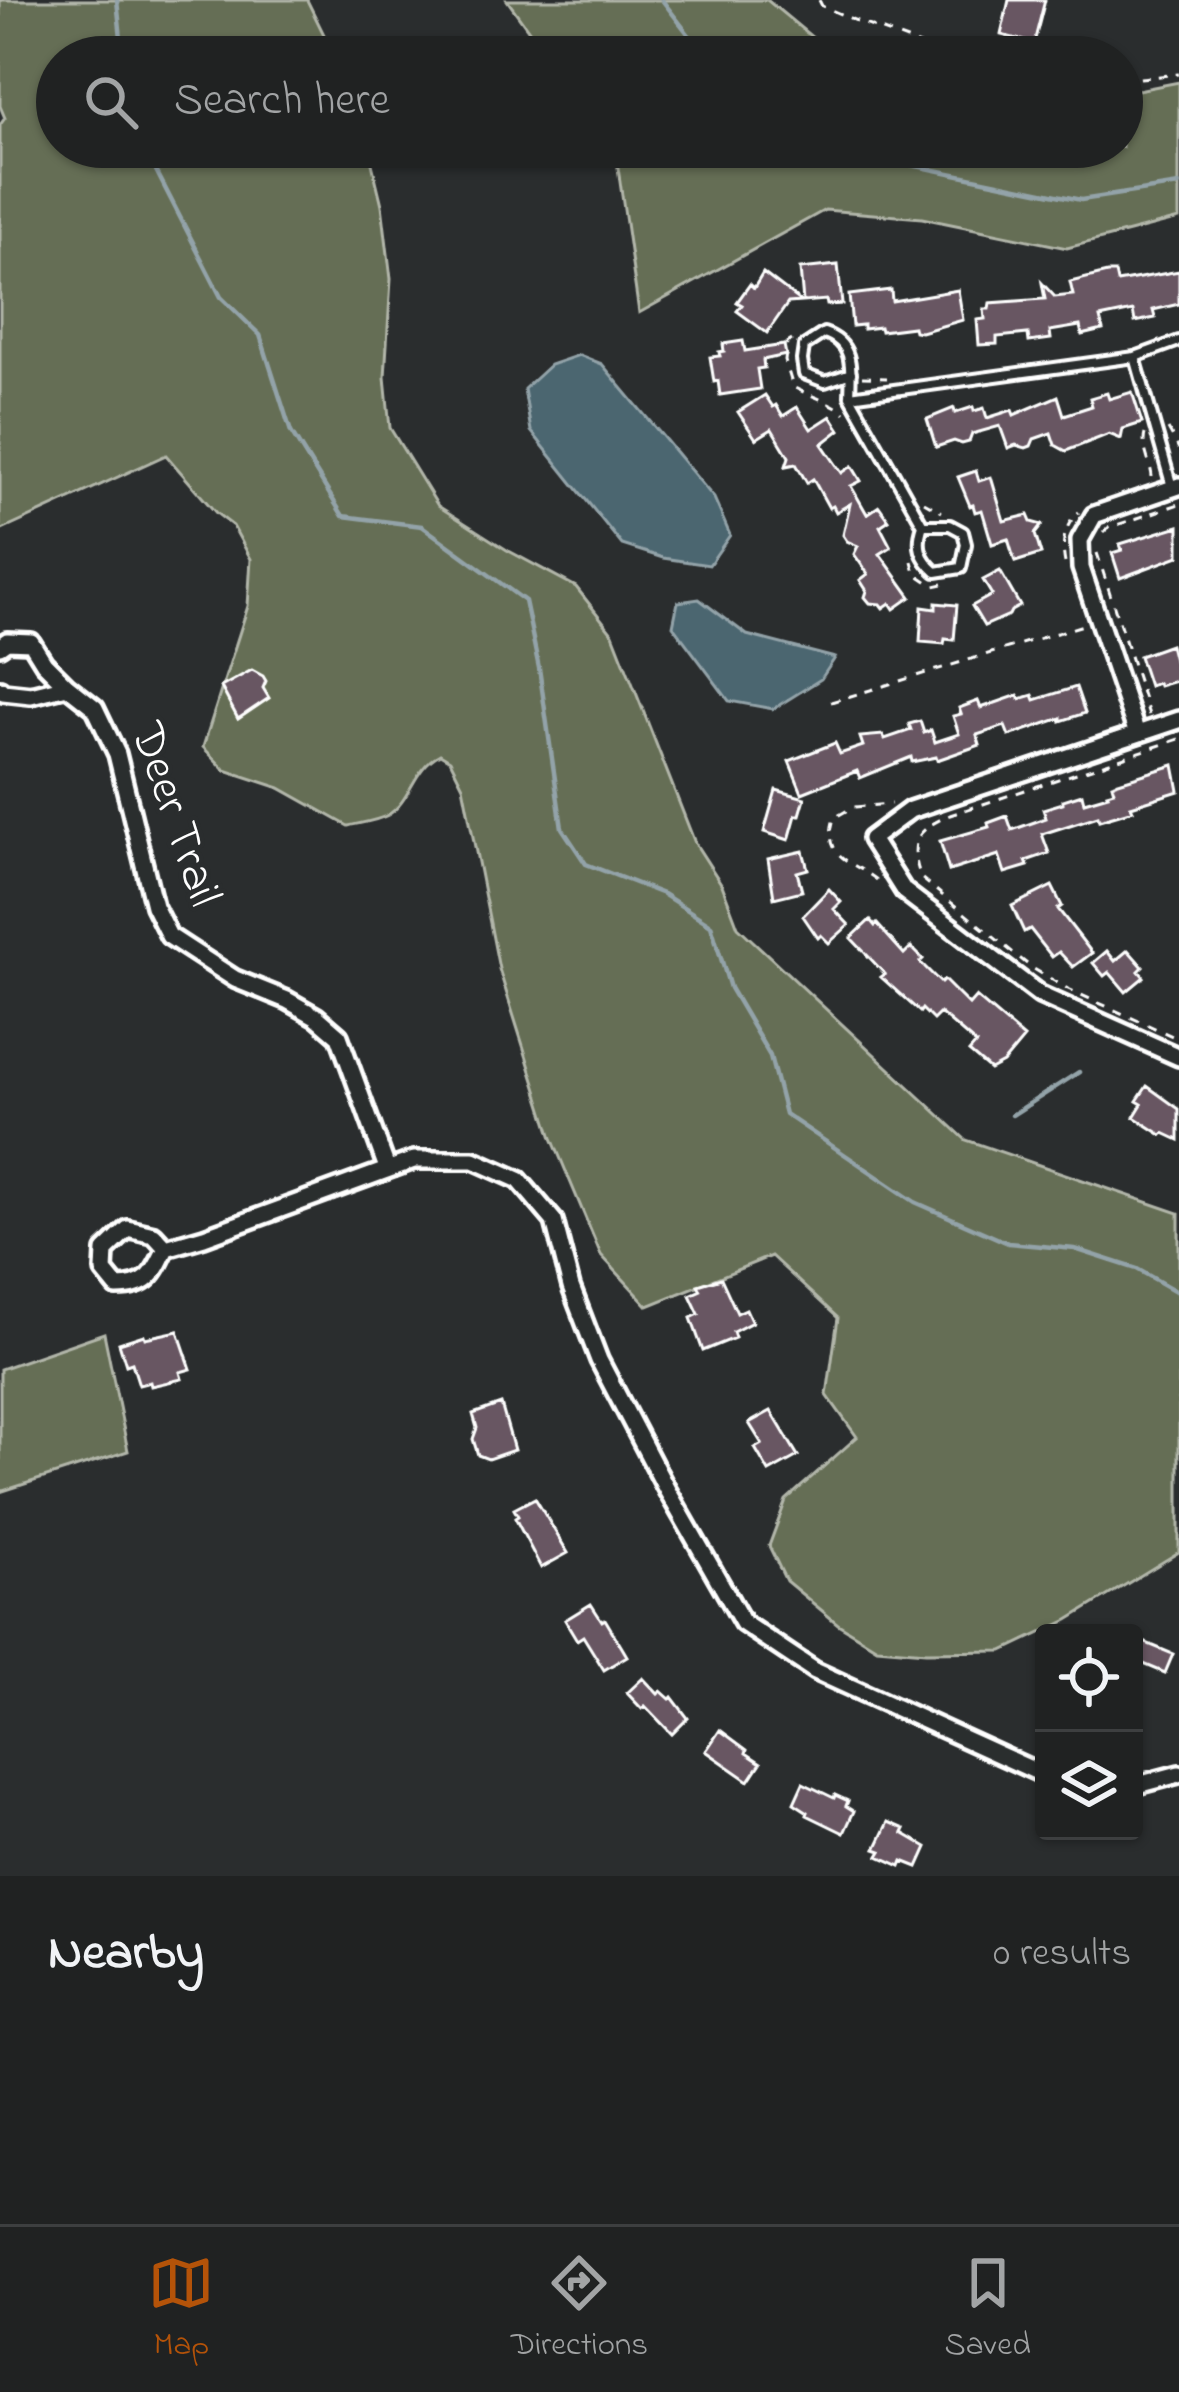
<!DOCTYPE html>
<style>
body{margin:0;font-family:"Indie Flower",sans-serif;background:#2d2f2f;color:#f1f3f6}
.controls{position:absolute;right:36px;bottom:36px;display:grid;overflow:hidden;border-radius:12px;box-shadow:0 3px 9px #0004}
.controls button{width:108px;height:108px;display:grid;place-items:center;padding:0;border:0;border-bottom:3px solid #3d3f40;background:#202222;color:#f1f3f6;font:60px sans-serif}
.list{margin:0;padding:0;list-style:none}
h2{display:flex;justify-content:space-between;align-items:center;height:156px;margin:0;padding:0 48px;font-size:51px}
h2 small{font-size:39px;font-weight:400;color:#a2a4a5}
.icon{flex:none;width:66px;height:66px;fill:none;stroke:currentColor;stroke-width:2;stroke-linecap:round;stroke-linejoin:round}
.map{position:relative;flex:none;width:1179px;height:1876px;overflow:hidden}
.search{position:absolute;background:#202222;box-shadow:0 3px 9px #0004;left:36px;right:36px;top:36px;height:132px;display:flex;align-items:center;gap:30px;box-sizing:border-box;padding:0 42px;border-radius:66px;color:#a2a4a5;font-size:45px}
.sheet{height:348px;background:#202222}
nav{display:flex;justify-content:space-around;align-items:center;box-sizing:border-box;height:168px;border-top:3px solid #3d3f40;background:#202222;font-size:33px;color:#a2a4a5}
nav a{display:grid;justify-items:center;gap:6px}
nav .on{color:#b45309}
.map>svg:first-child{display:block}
</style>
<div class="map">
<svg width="1179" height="1876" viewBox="0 0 1179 1876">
<rect width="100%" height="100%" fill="#2a2d2e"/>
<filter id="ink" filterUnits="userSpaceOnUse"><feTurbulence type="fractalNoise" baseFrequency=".00833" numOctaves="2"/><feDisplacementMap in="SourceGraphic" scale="24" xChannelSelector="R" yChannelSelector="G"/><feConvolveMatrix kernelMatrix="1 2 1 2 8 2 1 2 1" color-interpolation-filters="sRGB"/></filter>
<g filter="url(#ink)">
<!-- green -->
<path fill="#656e54" stroke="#b2b6aa" stroke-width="3" d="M0,0H307L335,57H57V147H368L382,205L391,279L385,377L390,428L438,506L507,550L576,587L613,634L695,843L722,885L738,927L966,1140L1179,1213V1552L1068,1620L1003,1651L926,1652L877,1648L838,1624L786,1581L769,1546L786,1500L857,1437L827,1395L838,1318L771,1256L648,1306L601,1255L552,1138L499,969L463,786L450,760L440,754C413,768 411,801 388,815C377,821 360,823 348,826L280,788L225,770L203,747L248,606L251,559L233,526L216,513L166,455L0,531V125L5,118L0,106Z
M507,0H767L814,39L886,57H548Z
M1179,82V219L1067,248L922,218L825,210L639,313L615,147H1122V93Z
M104,1333L128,1451L0,1492V1369Z"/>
<!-- water -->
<path fill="#4b6670" stroke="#93a3a9" stroke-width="3" d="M579,355L602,364L714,498L730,535L709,565L663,558L622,545L531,431L524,389L550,365Z
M699,599L747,635L835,658L821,679L773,709L729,701L673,626L678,602Z"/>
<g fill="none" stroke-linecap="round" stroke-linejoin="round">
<!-- stream -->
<path stroke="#93a3a9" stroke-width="4.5" d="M117,0L123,57
M662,0L706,57
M144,147L221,297L260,335L291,432L343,516L422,526L525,601L539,668L562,828L586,864L663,894L711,925L730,988L770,1056L785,1114L915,1202L1008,1243L1075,1249L1137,1269L1179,1293
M824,147L1081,200L1179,185
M1012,1115L1079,1072"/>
</g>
<!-- building -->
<path fill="#675762" stroke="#fff" stroke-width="3" d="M1009,0H1045L1034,43L1001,35Z
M838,265L842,304L827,305L826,300L803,302L800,269Z
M1179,271V304L1153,310L1155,318L1135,322L1133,311L1100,318L1103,330L1082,335L1080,326L1050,331L1051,339L1029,342L1028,334L997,337V344L979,345L977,320L985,319L984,309H989L990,303L1045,299L1042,283L1055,297L1073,295L1070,282L1107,273H1115L1117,282Z
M763,273L801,302L788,303L767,333L737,311L742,305L737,302L750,284L754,288Z
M891,290L892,301L958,290L963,320L921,332L914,331L913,327L881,331L880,327L863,329V325L852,326L849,295Z
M743,341L745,351L784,345L786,355L763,360L764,368L757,369L760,389L720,395L718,381L714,382L710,357L720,356L719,352L724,351L723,344Z
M1132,392L1142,423L1123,429L1121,439L1109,434L1066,451L1055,445L1051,433L1034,439L1031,446L1026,448L1016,445L1008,448L1000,426L972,434L969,442L962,444L954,441L936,447L927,419L954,408L955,413L973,407L974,411L984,408L987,418L1012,410L1014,415L1058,396L1064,415L1092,406L1090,398L1107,393L1109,399Z
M765,395L773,407L776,405L783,416L797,407L811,429L831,416L840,430L822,444L842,473L852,466L861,481L851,486L867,514L879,506L889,520L880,526L891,547L880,554L911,597L894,609L890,603L883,608L880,604L870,603L865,597L867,591L860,580L868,574L854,554L858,546L847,541L843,535L850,504L836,512L833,506L829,508L813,479L807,483L796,464L786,466L789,457L772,429L756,439L738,412Z
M976,471L979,481L991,477L1004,521L1028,515L1031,522L1042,525L1035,534L1041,554L1015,562L1008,539L992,544L982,510L975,512L973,505L970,506L958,477Z
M1179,526V556L1120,578L1112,553L1122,550L1120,544Z
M1000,571L1020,606L1011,611L1009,615L984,626L972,606L992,595L983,580Z
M936,603L957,605L954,640L945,639L944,644L920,642L922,607L936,609Z
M1170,645L1179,680L1159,686L1158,683L1149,686L1139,656Z
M252,670L263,676L266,681L263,688L269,698L238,719L221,687Z
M1076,687L1085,713L1061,721V718L1009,736L1005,726L977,735L980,745L937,760L936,757L912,762L911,757L860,778L857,771L802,793L789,761L835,743L840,754L863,746L860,737L883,735L885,739L911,730L909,724L920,721L924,733L931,730L935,742L959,734L953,716L961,714L959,708L978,701L981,708L1018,695L1020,699L1033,695L1035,700Z
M1174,765L1179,791L1131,806L1133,810L1099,820L1098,816L1042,834L1049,853L1026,861L1028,866L1005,873L999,855L949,871L940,841L989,827L988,823L1007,816L1012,830L1046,818L1043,809L1063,803V800L1082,794L1084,802L1108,795L1107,793L1114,791L1112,784Z
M776,790L805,798L800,815H796L789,840L764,832Z
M803,851L808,869L797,872L802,891L774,898L768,859Z
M1052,886L1062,906L1058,909L1092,953L1073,967L1059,952L1052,957L1030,929L1024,932L1012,906Z
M829,889L841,902L834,909L849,925L829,943L821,935L818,938L803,916Z
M870,920L875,926L877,924L904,954L911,947L923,959L920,962L941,983L944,980L969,1005L976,997L1024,1038L1003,1063L990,1070L969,1052L976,1044L940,1013L933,1020L922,1009L920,1012L881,977L885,974L851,938Z
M1128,950L1143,967L1139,971L1144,977L1126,992L1109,972L1104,976L1093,963L1107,951L1115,961Z
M1147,1086L1179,1109V1140L1164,1133L1162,1135L1134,1117L1142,1104L1137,1101Z
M721,1278L737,1313L746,1309L752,1322L733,1332L735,1338L703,1351L691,1318L699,1314L690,1295L701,1290L698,1285Z
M178,1331L191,1369L180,1372L182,1379L151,1386L150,1382L139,1385L132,1363L126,1365L119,1343L144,1335L145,1338Z
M501,1404L514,1450L488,1459L478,1455L473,1439L477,1428L473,1414Z
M771,1411L798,1456L769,1472L755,1448L762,1444L749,1423Z
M535,1498L568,1553L541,1568L515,1518L518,1516L514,1509Z
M591,1604L602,1621L605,1619L627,1656L604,1670L583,1636L577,1640L565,1620Z
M1134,1638L1173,1654L1165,1673L1134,1660Z
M643,1678L658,1694L661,1691L670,1699L672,1697L688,1718L672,1734L645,1706L642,1709L627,1693Z
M720,1730L747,1750L746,1753L761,1763L749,1781L706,1751Z
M803,1783L834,1798L835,1795L848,1801L846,1806L854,1811L844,1833L807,1815L808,1812L794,1803Z
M889,1822L905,1829L903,1833L927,1847L918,1867L903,1861L901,1866L879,1856L882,1851L876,1849Z"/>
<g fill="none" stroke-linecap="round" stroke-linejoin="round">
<defs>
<path id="service" d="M1135,357L1179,341
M850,396C851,367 854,343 824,333L804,346L802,360L804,374L825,382L851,373
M923,525C916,545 920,558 936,572L961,568L966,544L963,532L950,525H923L850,396L1135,357L1172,487"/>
<path id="minor" d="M0,646L7,641L31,642L44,663L67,686L95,708L117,754L154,906L169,936L235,979L287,1000L317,1017L339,1036L387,1168
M0,689L3,692L31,695L67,686
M1179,720L910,810L871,839L904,891L1040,995L1179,1057
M1137,734L1081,568L1080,540L1094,515L1179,486
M166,1248L154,1235L128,1229L105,1251L104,1271L117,1287C148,1287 154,1274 166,1248L204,1237L414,1160H474L519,1180L554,1221L571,1287L599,1360L667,1490L743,1623L815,1671L1044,1775
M1134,1786L1179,1774"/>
</defs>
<!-- service casing -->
<use href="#service" stroke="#fff" stroke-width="16"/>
<!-- minor casing -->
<use href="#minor" stroke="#fff" stroke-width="24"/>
<!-- path -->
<path stroke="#fff" stroke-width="3" stroke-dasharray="9 9" stroke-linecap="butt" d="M819,0L822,6L854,20L952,57
M1122,80L1179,74
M792,340L787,343L785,361L793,387C806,394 838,405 845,413
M862,377L887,378
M1168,429L1179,449
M1145,434C1141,447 1151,463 1152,477
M924,502L942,512
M1103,533L1108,528L1179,504
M1097,553L1149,715
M912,561L915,573L934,586L943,584
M1065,563C1061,543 1064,525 1079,512
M831,702L1083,625
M1179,739L950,815C916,830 908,841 921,878L1032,968L1068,989L1179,1039
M877,880C851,860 822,858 834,818L853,807L891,804"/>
<!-- service -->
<use href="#service" stroke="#2a2d2e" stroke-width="8"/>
<!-- minor -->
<use href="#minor" stroke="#2a2d2e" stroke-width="15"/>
</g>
</g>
<g text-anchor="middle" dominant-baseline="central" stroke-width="9" stroke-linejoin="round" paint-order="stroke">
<!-- street labels -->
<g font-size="48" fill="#fff" stroke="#2a2d2e">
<text transform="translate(174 815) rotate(71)">Deer Trail</text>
</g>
</g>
</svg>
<div class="controls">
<button><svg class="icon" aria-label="locate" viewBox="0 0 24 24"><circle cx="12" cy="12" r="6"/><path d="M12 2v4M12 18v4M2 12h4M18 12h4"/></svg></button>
<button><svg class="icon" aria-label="layers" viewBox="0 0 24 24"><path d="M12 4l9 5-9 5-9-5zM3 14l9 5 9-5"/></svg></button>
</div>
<div class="search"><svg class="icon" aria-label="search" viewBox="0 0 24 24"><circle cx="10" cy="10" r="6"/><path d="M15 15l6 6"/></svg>Search here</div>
</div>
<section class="sheet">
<h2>Nearby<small>0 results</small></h2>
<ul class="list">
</ul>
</section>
<nav>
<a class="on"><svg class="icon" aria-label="map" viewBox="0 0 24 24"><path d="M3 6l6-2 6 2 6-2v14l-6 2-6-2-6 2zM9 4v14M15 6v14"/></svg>Map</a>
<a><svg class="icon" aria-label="directions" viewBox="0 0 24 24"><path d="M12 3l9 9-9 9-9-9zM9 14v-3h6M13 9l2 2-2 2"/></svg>Directions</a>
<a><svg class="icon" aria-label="saved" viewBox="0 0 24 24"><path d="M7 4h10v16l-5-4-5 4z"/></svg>Saved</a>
</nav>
